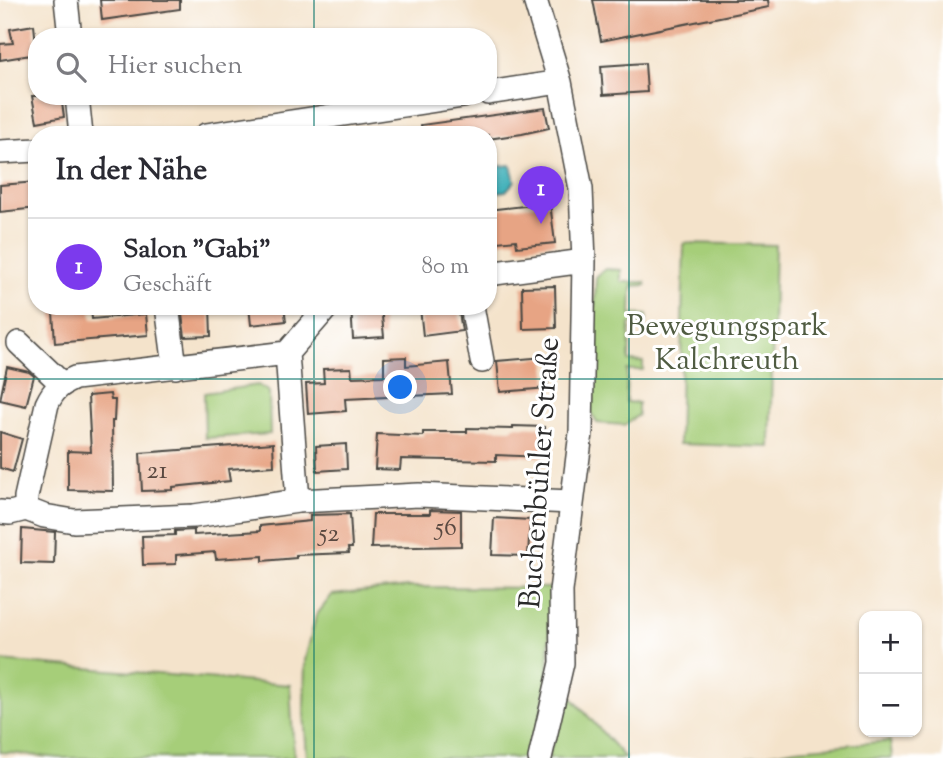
<!DOCTYPE html>
<html lang="de">
<meta charset="utf-8">
<style>
body{margin:0;font-family:"Sorts Mill Goudy",serif;background:#f2f2f3;color:#2b2b33}
.controls{position:absolute;right:21px;bottom:21px;display:grid;overflow:hidden;border-radius:14px;box-shadow:0 2px 5px #0004}
.controls button{width:63px;height:63px;display:grid;place-items:center;padding:0;border:0;border-bottom:2px solid #e1e1e2;background:#fff;color:#2b2b33;font:35px sans-serif}
.you{position:absolute;left:401px;top:388px;width:24px;height:24px;margin:-18px;border:5px solid #fff;border-radius:50%;background:#1a73e8;box-shadow:0 0 0 10px #1a73e833}
.badge{display:grid;place-items:center;width:46px;height:46px;border-radius:50%;background:#7c3aed;color:#fff;font-size:23px;font-weight:700}
.pin{position:absolute;translate:-50% -58px;filter:drop-shadow(0 2px 4px #0008)}
.pin::after{content:'';position:absolute;top:37px;width:24px;height:21px;background:inherit;clip-path:polygon(0 0,100% 0,50% 100%)}
.list{margin:0;padding:0;list-style:none}
h2{display:flex;justify-content:space-between;align-items:center;height:91px;margin:0;padding:0 28px;font-size:30px}
h2 small{font-size:23px;font-weight:400;color:#7c7c81}
.list li{display:grid;grid-template-columns:46px 1fr auto;gap:21px;align-items:center;box-sizing:border-box;height:98px;padding:0 28px;border-top:2px solid #e1e1e2}
.list b{display:block;font-size:26px;white-space:nowrap}
.list p{margin:0;font-size:23px;white-space:nowrap;color:#7c7c81}
.list em{font-size:23px;font-style:normal;color:#7c7c81}
.icon{flex:none;width:38px;height:38px;fill:none;stroke:currentColor;stroke-width:2;stroke-linecap:round;stroke-linejoin:round}
.map{position:relative;flex:none;width:943px;height:758px;overflow:hidden}
.search{position:absolute;background:#fff;box-shadow:0 2px 5px #0004;left:28px;top:28px;width:469px;height:77px;display:flex;align-items:center;gap:18px;box-sizing:border-box;padding:0 24px;border-radius:28px;color:#7c7c81;font-size:26px}
.panel{position:absolute;background:#fff;box-shadow:0 2px 5px #0004;left:28px;top:126px;width:469px;height:189px;border-radius:28px}
.map>svg:first-child{display:block}
</style>
<div class="map">
<svg width="943" height="758" viewBox="0 0 943 758">
<rect width="100%" height="100%" fill="#fff"/>
<filter id="ink" filterUnits="userSpaceOnUse"><feTurbulence type="fractalNoise" baseFrequency=".0143" numOctaves="2"/><feDisplacementMap in="SourceGraphic" scale="14" xChannelSelector="R" yChannelSelector="G"/><feConvolveMatrix kernelMatrix="1 2 1 2 8 2 1 2 1" color-interpolation-filters="sRGB"/></filter>
<filter id="wash" filterUnits="userSpaceOnUse"><feTurbulence type="fractalNoise" baseFrequency=".00686" numOctaves="4" result="noise"/><feDisplacementMap in="SourceGraphic" scale="28" xChannelSelector="R" yChannelSelector="G"/><feGaussianBlur stdDeviation="1.57" result="paint"/><feColorMatrix in="noise" values="0 0 0 0 0 0 0 0 0 0 0 0 0 0 0 0 0 1.4 0 .05"/><feComposite in="paint" operator="in"/></filter>
<g filter="url(#wash)">
<rect width="100%" height="100%" fill="#f4e3cb"/>
<!-- green -->
<path fill="#a6ce79" stroke="#687c52" stroke-width="2" d="M684,243L775,245L770,447L679,444Z
M605,269L621,270V282H645L646,285L632,286L631,314L647,315L646,324H630L629,361L643,362V370H627L626,402L638,403V415L625,425L597,423L590,411L596,277Z
M258,385L269,392L270,434L205,438L204,393Z
M408,587L558,588L550,620L548,680L532,758H307L304,712L305,660L316,616L332,595Z
M0,661L290,685L294,758H59L0,752Z
M566,691L625,758H548Z
M890,741L892,758H747L796,749Z"/>
<!-- water -->
<path fill="#3eafb8" stroke="#346d72" stroke-width="2" d="M511,165L515,181L506,191L489,193L488,169L490,167Z"/>
<g id="blocks">
<!-- building -->
<path fill="#e7a484" d="M100,0H180V9L102,20Z
M593,0H768L769,7L601,41Z
M34,25L37,54L0,60V44L13,43L10,29Z
M645,63L647,92L603,95L601,66Z
M32,96H61L64,117L37,122Z
M545,108L549,128L522,134L488,139V135H422L421,125Z
M37,182V208L0,212V185Z
M550,203L555,243L517,247L516,240L488,243V210Z
M555,286L556,328L523,329L522,287Z
M210,306L211,336L185,337L181,307Z
M249,306H284L286,321L251,325Z
M351,306H381L384,337L353,339Z
M437,306H458L462,331L423,336L420,308Z
M91,310L92,319L146,314L148,335L55,343L53,312Z
M406,357V366L449,362L452,394L345,399L346,411L308,414L306,384L324,383L323,369L351,368L352,377L384,376V358Z
M545,357L548,388L500,392L497,361Z
M7,367L29,372L34,376L26,406L0,400Z
M110,394L111,400H115L114,421H112L113,491L68,490V451L91,452L88,396Z
M513,426L545,427L544,457L496,455V461L401,459L400,470L375,469L377,434L423,436V432H467V428L513,429Z
M0,432L22,439L13,472L0,468Z
M273,443L274,466L228,469L230,481L173,487V490L142,491L140,453Z
M346,444L347,469L317,471L316,446Z
M430,510L461,511V546L371,548L373,514H430Z
M350,514L352,548H348L349,553L296,555V558L263,561V556L216,559L215,552L176,555V564L143,565L142,536L175,535V531L194,530V535L260,531V526L310,521V515Z
M494,518L530,520L528,556L492,555Z
M22,529L55,532L54,564L21,563Z"/>
</g>
</g>
<g filter="url(#ink)">
<use href="#blocks" fill-opacity="0" stroke="#494743" stroke-width="2"/>
<g fill="none" stroke-linecap="round" stroke-linejoin="round">
<defs>
<path id="minor" d="M66,0L70,37
M535,0L560,82L581,189L584,261L581,433L561,591L562,663L540,758
M488,93L560,82
M77,96L81,135
M206,135L463,96
M0,152L37,150
M488,274L584,261
M167,306L175,367
M472,306L482,361
M19,343L62,384
M287,353L298,501
M26,509V497L47,404C54,389 61,384 75,378L287,353L328,306
M0,512L10,513L26,509L44,516L74,521L194,516L298,501L419,495L571,502"/>
</defs>
<!-- minor casing -->
<use href="#minor" stroke="#494743" stroke-width="26"/>
<!-- minor -->
<use href="#minor" stroke="#fff" stroke-width="23"/>
</g>
</g>
<!-- grid -->
<path fill="none" stroke="#0f766e" stroke-width="2" stroke-opacity="0.55" d="M314,0V37M629,0V758M314,96V135M314,306V758M0,379H943"/>
<g text-anchor="middle" dominant-baseline="central" stroke-width="6" stroke-linejoin="round" paint-order="stroke">
<!-- number labels -->
<g font-size="26" fill="#5a4941">
<text x="157" y="471">21</text>
<text x="446" y="528">56</text>
<text x="329" y="534">52</text>
</g>
<!-- park labels -->
<g font-size="30" fill="#505c42" stroke="#fff">
<text x="727" y="327">Bewegungspark<tspan x="727" dy="34">Kalchreuth</tspan></text>
</g>
<!-- street labels -->
<g font-size="30" fill="#2b2b2b" stroke="#fff">
<text transform="translate(541 473) rotate(-86)">Buchenbühler Straße</text>
</g>
</g>
</svg>
<div class="controls">
<button>+</button>
<button>−</button>
</div>
<div class="you"></div>
<div class="pin badge" style="left:541px;top:224px">1</div>
<div class="search"><svg class="icon" aria-label="search" viewBox="0 0 24 24"><circle cx="10" cy="10" r="6"/><path d="M15 15l6 6"/></svg>Hier suchen</div>
<section class="panel">
<h2>In der Nähe<small></small></h2>
<ul class="list">
<li><span class="badge">1</span><div><b>Salon &quot;Gabi&quot;</b><p>Geschäft</p></div><em>80 m</em></li>
</ul>
</section>
</div>
